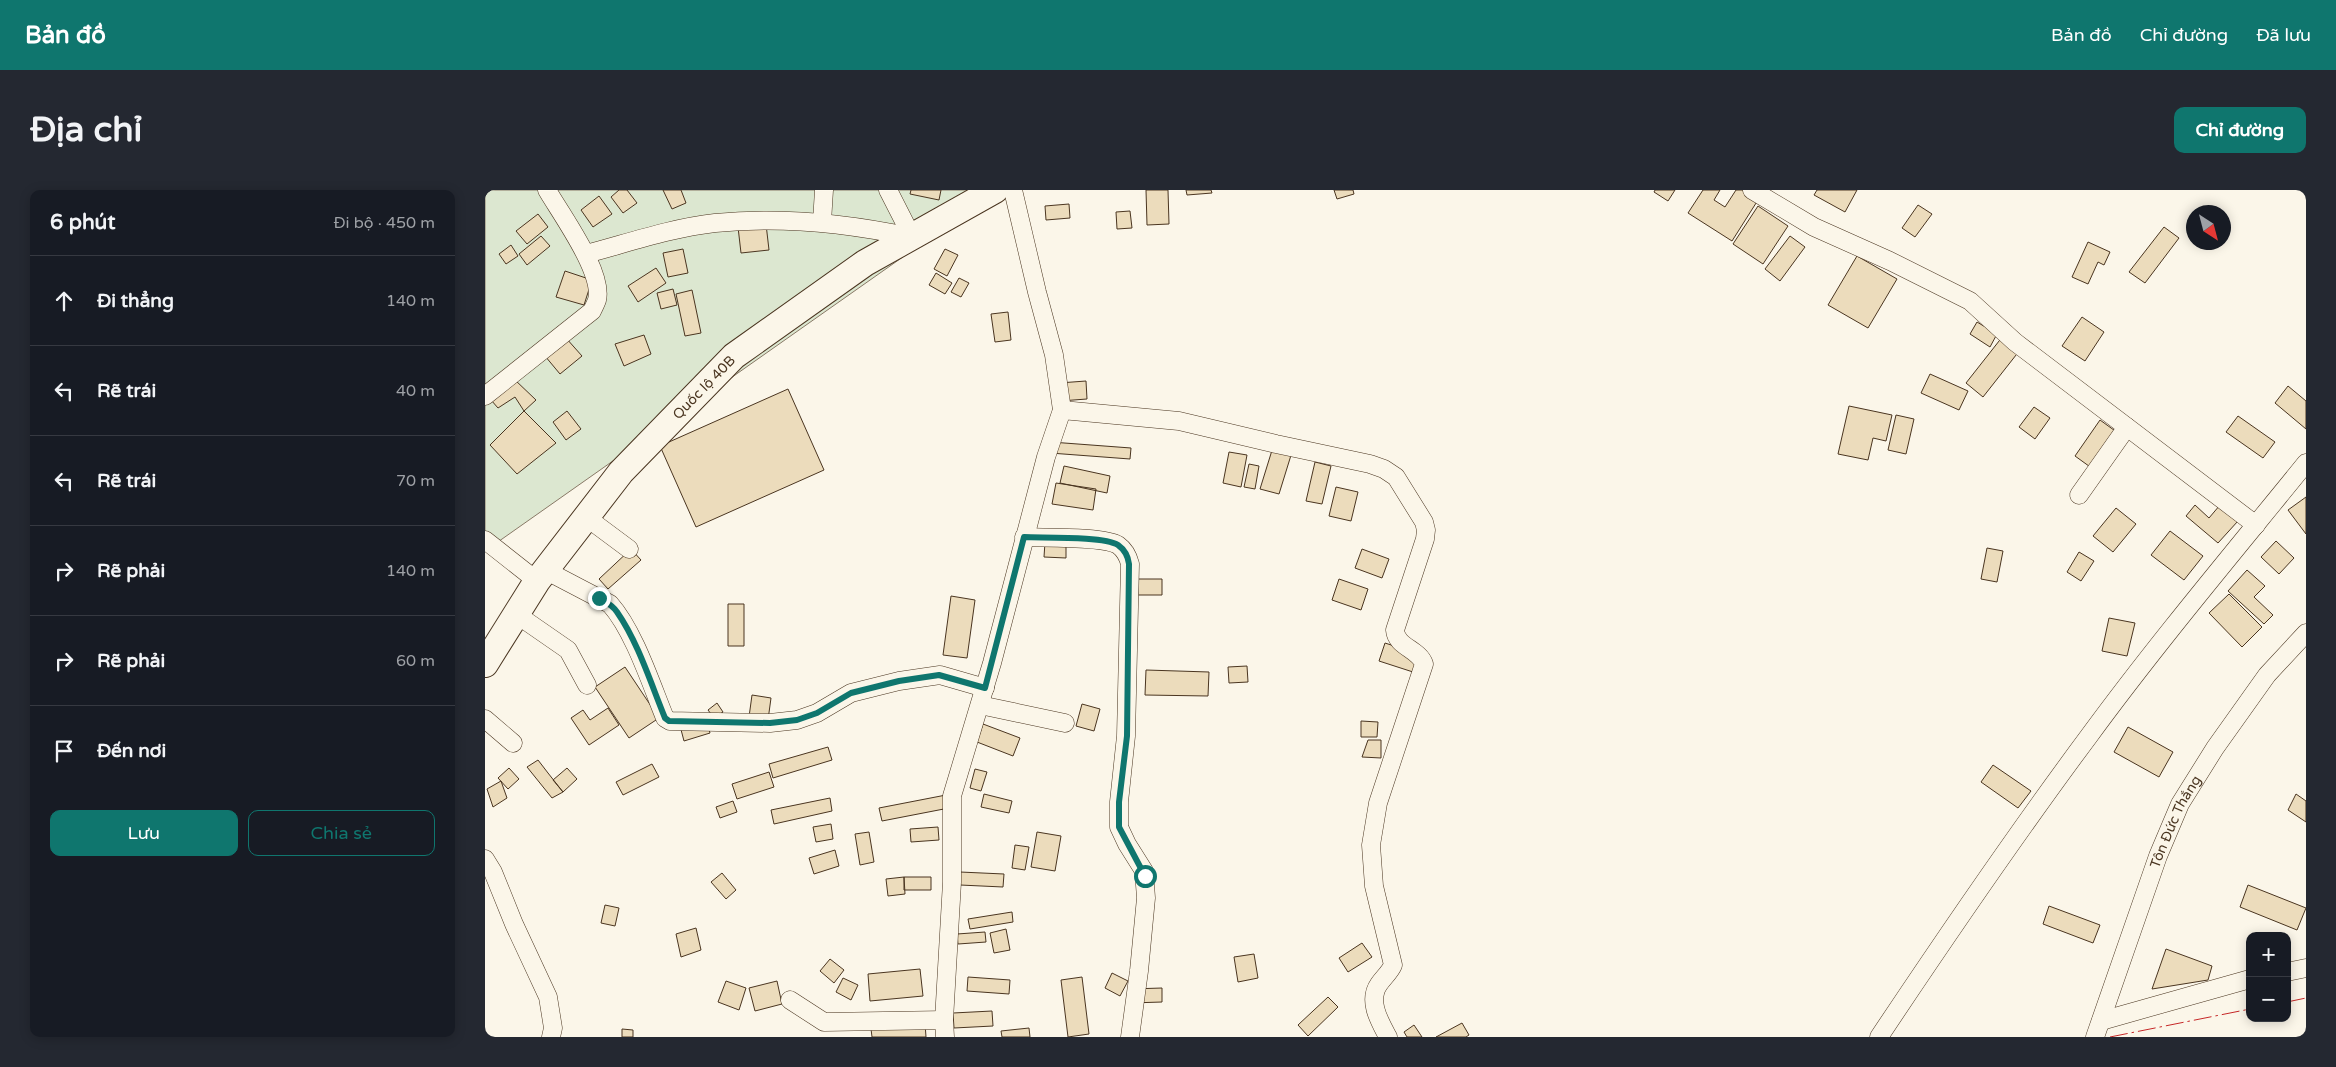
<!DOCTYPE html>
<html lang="vi">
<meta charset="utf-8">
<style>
body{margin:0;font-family:"Varela Round",sans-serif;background:#242831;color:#f1f3f6}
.controls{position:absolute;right:15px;bottom:15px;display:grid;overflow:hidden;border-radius:10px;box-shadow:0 2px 12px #0003}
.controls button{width:45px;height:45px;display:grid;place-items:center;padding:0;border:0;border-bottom:1px solid #363941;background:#171b24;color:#f1f3f6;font:25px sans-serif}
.compass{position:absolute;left:1701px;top:15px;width:45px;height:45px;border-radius:50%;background:#171b24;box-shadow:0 2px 12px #0003;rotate:144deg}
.stop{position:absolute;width:15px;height:15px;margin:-11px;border:4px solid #0f766e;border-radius:50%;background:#fff}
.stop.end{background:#0f766e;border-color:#fff;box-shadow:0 1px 5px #0008}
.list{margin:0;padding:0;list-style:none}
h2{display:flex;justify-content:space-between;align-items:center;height:65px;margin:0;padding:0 20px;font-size:21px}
h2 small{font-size:16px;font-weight:400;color:#9ea1a6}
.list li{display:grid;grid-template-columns:32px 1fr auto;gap:15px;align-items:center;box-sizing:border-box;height:90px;padding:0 20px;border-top:1px solid #363941}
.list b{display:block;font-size:19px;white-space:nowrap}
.list em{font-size:16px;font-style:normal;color:#9ea1a6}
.actions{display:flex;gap:10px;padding:15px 20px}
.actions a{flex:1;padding:11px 0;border:1px solid #0f766e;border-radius:10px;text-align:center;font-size:18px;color:#0f766e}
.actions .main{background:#0f766e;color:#fff}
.icon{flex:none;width:28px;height:28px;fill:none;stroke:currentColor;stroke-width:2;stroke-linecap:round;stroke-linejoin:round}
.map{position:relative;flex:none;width:1821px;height:847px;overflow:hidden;border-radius:10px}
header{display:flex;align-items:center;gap:30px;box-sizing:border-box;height:70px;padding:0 25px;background:#0f766e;color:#fff}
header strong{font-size:24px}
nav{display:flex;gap:28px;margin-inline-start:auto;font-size:18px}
.intro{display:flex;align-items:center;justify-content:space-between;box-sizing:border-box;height:120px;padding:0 30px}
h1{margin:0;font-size:35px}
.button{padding:12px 22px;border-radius:10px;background:#0f766e;color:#fff;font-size:18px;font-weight:700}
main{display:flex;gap:30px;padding:0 30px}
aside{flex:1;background:#171b24;border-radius:10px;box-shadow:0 2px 12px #0003}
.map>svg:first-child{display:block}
</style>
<header>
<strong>Bản đồ</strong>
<nav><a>Bản đồ</a><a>Chỉ đường</a><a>Đã lưu</a></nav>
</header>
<div class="intro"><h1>Địa chỉ</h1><a class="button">Chỉ đường</a></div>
<main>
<aside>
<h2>6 phút<small>Đi bộ · 450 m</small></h2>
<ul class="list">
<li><svg class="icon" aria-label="ahead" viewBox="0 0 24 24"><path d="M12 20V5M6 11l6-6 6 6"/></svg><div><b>Đi thẳng</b></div><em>140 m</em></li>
<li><svg class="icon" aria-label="left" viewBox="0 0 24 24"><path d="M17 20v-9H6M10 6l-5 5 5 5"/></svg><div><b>Rẽ trái</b></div><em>40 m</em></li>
<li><svg class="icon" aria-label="left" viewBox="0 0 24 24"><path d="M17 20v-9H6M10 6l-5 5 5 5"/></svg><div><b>Rẽ trái</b></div><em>70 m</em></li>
<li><svg class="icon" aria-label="right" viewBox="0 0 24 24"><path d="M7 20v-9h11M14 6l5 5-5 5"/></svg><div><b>Rẽ phải</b></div><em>140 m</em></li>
<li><svg class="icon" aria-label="right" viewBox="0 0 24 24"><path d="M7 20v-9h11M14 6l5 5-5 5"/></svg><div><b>Rẽ phải</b></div><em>60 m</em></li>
<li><svg class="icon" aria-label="arrive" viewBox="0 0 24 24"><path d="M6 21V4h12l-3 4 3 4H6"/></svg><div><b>Đến nơi</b></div></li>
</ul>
<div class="actions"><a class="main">Lưu</a><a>Chia sẻ</a></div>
</aside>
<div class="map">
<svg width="1821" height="847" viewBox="0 0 1821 847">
<rect width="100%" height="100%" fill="#fbf6e9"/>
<!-- green -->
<path fill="#dce7d0" stroke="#887966" d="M0,0H513L0,361Z"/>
<!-- building -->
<path fill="#ecdcbc" stroke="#4a3520" d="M134,0H142L152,13L138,23L126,7Z
M178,0H196L201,13L187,19Z
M426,0H456L454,10L425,4Z
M661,0H683L684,34L662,35Z
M701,0H726L727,3L702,5Z
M849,0H868L869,4L852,9Z
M1170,0H1190L1183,11L1169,2Z
M1218,0H1235L1229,10L1240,17L1251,0H1258L1273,10L1247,51L1203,23Z
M1332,0H1372L1360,22L1329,5Z
M114,6L127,24L108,37L96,20Z
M584,14L585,28L561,30L560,16Z
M1433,15L1447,24L1430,47L1417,38Z
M1273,16L1303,36L1278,74L1248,54Z
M645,21L647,38L632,39L631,22Z
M53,24L63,37L42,54L31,41Z
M281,34L284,60L256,63L253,37Z
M1679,37L1694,48L1660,93L1644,82Z
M56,46L65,56L42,75L34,64Z
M1305,46L1320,57L1295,91L1280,79Z
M1603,52L1625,62L1619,75L1613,72L1603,94L1587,87Z
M26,55L33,66L21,74L14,64Z
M198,59L203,83L183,87L178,63Z
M460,59L473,65L462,86L449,79Z
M1372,66L1412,89L1383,138L1343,115Z
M171,78L181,93L153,112L143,96Z
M80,81L107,90L99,115L71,107Z
M451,83L467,93L460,104L444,95Z
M474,88L484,93L476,107L466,102Z
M188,99L192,115L176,119L172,103Z
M207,100L216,143L200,146L191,104Z
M523,122L526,150L510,152L506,124Z
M1597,127L1619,142L1600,171L1577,156Z
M1492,132L1512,144L1505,157L1485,144Z
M159,145L166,164L139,176L130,154Z
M1518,146L1535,160L1498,207L1481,193Z
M81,148L97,166L75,184L60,166Z
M1445,184L1483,201L1474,220L1436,203Z
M29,189L51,210L39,221L30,207L13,218L6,210Z
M601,191L602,209L575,211L574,193Z
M1803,196L1821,211V239L1790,213Z
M303,199L339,280L211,337L175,256Z
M1364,216L1407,225L1401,251L1388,248L1383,270L1353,264Z
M1549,217L1565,228L1550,249L1534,237Z
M39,221L71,253L32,284L5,255Z
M82,221L96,239L81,250L68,232Z
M1411,225L1429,229L1421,264L1403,260Z
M1753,226L1790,252L1778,268L1741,242Z
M1615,230L1633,243L1608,279L1590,266Z
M566,252L646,258L645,269L565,263Z
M788,257L807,262L794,304L775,299Z
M744,262L762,265L756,297L738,293Z
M830,272L846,276L837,314L821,311Z
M764,274L774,276L770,299L759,297Z
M579,276L625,286L622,303L575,293Z
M571,293L611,299L608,320L567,314Z
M851,297L873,302L866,331L844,326Z
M1821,307V344L1803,320Z
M1710,315L1724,328L1735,315L1753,331L1733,353L1701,326Z
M1631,318L1651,334L1628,362L1608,346Z
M1685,341L1718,366L1699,390L1666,365Z
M1791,351L1809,368L1794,384L1776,367Z
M560,352L581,353V368L559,367Z
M1502,358L1518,361L1512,392L1496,389Z
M146,359L156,370L123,399L114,389Z
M877,359L904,369L897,388L870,378Z
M1594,362L1609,371L1596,391L1582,382Z
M1762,380L1780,396L1769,407L1788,425L1779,434L1743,401Z
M653,389H677V405H653Z
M854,389L883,399L876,420L847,410Z
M1744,404L1777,437L1757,457L1724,423Z
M466,406L490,410L482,468L458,465Z
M243,414H259V456H243Z
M1624,428L1650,433L1642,466L1617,461Z
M900,453L934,464L928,482L894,471Z
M762,476L763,492L744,493L743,477Z
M140,477L174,528L144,548L110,497Z
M661,480L724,482L723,506L660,505Z
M267,505L286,508L283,530L264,527Z
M232,513L238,522L229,528L223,520Z
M597,514L615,519L609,541L591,536Z
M123,518L134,535L104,555L86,528L98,520L105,530Z
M220,525L225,543L199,551L194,532Z
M876,531L893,532L892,547H876Z
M498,534L535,548L528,566L492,552Z
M1643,537L1688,562L1674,587L1629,562Z
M883,550H896V568L877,567Z
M343,557L347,570L288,588L284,574Z
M53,570L63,583L78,602L67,608L42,577Z
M167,574L174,587L138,605L131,592Z
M1508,575L1546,601L1533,618L1496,592Z
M24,578L34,589L23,599L13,588Z
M82,578L92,589L78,602L68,590Z
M490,579L502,582L496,601L485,598Z
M284,582L289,597L252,609L247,594Z
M16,591L22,608L8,617L2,599Z
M499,604L527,611L524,623L496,617Z
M1811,604L1821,611V632L1803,620Z
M461,605L464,618L397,631L394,618Z
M345,608L347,621L289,634L286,620Z
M248,611L252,622L235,628L231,617Z
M346,634L348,649L331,652L328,637Z
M453,637L454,650L426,652L425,639Z
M384,642L389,672L375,675L370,644Z
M552,642L576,646L570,681L546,677Z
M530,655L544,657L540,680L527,678Z
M350,660L354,676L329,684L324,668Z
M475,682L519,684L518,697L475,695Z
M237,683L251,700L241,709L226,692Z
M419,687H446V700H419Z
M419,687L420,704L403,706L401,689Z
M1763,695L1821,718L1812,740L1755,717Z
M120,715L134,718L130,736L116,733Z
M1564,716L1615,735L1608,753L1558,734Z
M527,722L528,732L485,739L483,729Z
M211,738L216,760L196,767L191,744Z
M521,739L525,760L509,763L505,743Z
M500,742L501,752L473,754L472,744Z
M877,753L887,767L863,782L854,768Z
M1681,759L1727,776L1723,790L1667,799Z
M769,764L773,788L753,792L749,767Z
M345,769L359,780L349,793L335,781Z
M435,779L438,806L385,811L383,784Z
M627,783L643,791L635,806L620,798Z
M483,787L525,790L524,804L482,801Z
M597,787L604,844L583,847L576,790Z
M358,788L373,795L366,810L351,802Z
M241,791L261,798L254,820L233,812Z
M292,791L297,814L270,821L264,798Z
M677,798V812L645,813V799Z
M843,807L853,817L823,846L813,835Z
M507,821L508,836L469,838L468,823Z
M440,833L441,847H387L386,839Z
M977,833L984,845L981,847H951Z
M929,835L937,847H922L919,842Z
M544,838L545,847H517L516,841Z
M137,839L148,840V847H137Z"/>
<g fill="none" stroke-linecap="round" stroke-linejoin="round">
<defs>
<g id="minor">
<path d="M403,0L427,47"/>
<path d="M1267,0L1329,37L1405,71L1485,111L1530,152L1771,335"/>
<path d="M337,32L339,0"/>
<path d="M101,64C143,53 186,38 230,33C297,26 361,33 427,47"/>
<path d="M0,206L107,121C109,117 111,113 112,110C119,83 76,24 62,0"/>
<path d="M577,220L694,231L791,254L885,274L899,279L911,287L939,332L941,340L940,349L910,440C911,457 934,459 939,474L893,613L886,655L889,696L908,775C905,782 899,787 894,794C882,811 895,832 903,847"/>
<path d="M1594,305L1642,237"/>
<path d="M101,327L144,359"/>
<path d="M539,347C558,348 619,346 633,355C640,360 643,366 645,374L641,546L634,612V637L642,654L659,681L661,708L654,781L645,847"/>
<path d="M0,350L52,391"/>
<path d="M60,380L125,414C149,441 166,494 180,528L185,531L285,533L312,530L332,523L366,503L414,491L455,485L500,498"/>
<path d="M31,424L83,460L102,495"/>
<path d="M495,515L580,533"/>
<path d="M0,529L28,553"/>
<path d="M0,669L8,682L29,734L63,807L68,838L66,847"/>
<path d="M1802,782L1821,778"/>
<path d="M305,810L339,832L459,830"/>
<path d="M1616,831L1765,789"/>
<path d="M460,847L459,830L467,692V606L507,473L561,267L577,220L569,165L552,102L528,0"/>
<path d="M1394,847C1462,745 1531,644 1604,546C1673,452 1748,363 1821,273"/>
<path id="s1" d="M1610,847L1673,666L1695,614L1730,558L1782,485L1821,443"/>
</g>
<g id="highway">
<path id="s2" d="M0,474L52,391L136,282L249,166L380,73L510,0"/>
</g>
</defs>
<!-- minor casing -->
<use href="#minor" stroke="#4a3520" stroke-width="19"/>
<!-- highway casing -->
<use href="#highway" stroke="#4a3520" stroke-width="28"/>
<!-- minor -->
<use href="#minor" stroke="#fbf6e9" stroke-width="18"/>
<!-- highway -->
<use href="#highway" stroke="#fbf6e9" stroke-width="26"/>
<!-- power -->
<path stroke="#c62828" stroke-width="1" stroke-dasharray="18 4 2.5 4" stroke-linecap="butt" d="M1802,812L1821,808
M1625,847L1765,819"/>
</g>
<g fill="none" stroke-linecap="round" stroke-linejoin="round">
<!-- route -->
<path stroke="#0f766e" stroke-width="6" d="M114,408C121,412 128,415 132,422C153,452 166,494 180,528L184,531L285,533L312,530L332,523L366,503L414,491L454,485L500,498L539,347C558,348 619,346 633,355C640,360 643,366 644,374L642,546L634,612V637L660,686"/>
</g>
<g text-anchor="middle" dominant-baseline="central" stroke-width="4" stroke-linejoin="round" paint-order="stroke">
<!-- street labels -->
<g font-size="14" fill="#4a3520" stroke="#fbf6e9">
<text stroke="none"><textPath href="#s2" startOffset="354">Quốc lộ 40B</textPath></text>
<text stroke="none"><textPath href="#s1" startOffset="230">Tôn Đức Thắng</textPath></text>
</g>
</g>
</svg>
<div class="controls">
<button>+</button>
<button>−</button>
</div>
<svg class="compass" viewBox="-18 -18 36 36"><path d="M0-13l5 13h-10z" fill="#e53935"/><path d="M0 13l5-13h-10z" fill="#9ea1a6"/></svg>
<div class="stop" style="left:660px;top:686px"></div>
<div class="stop end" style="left:114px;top:408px"></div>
</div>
</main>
